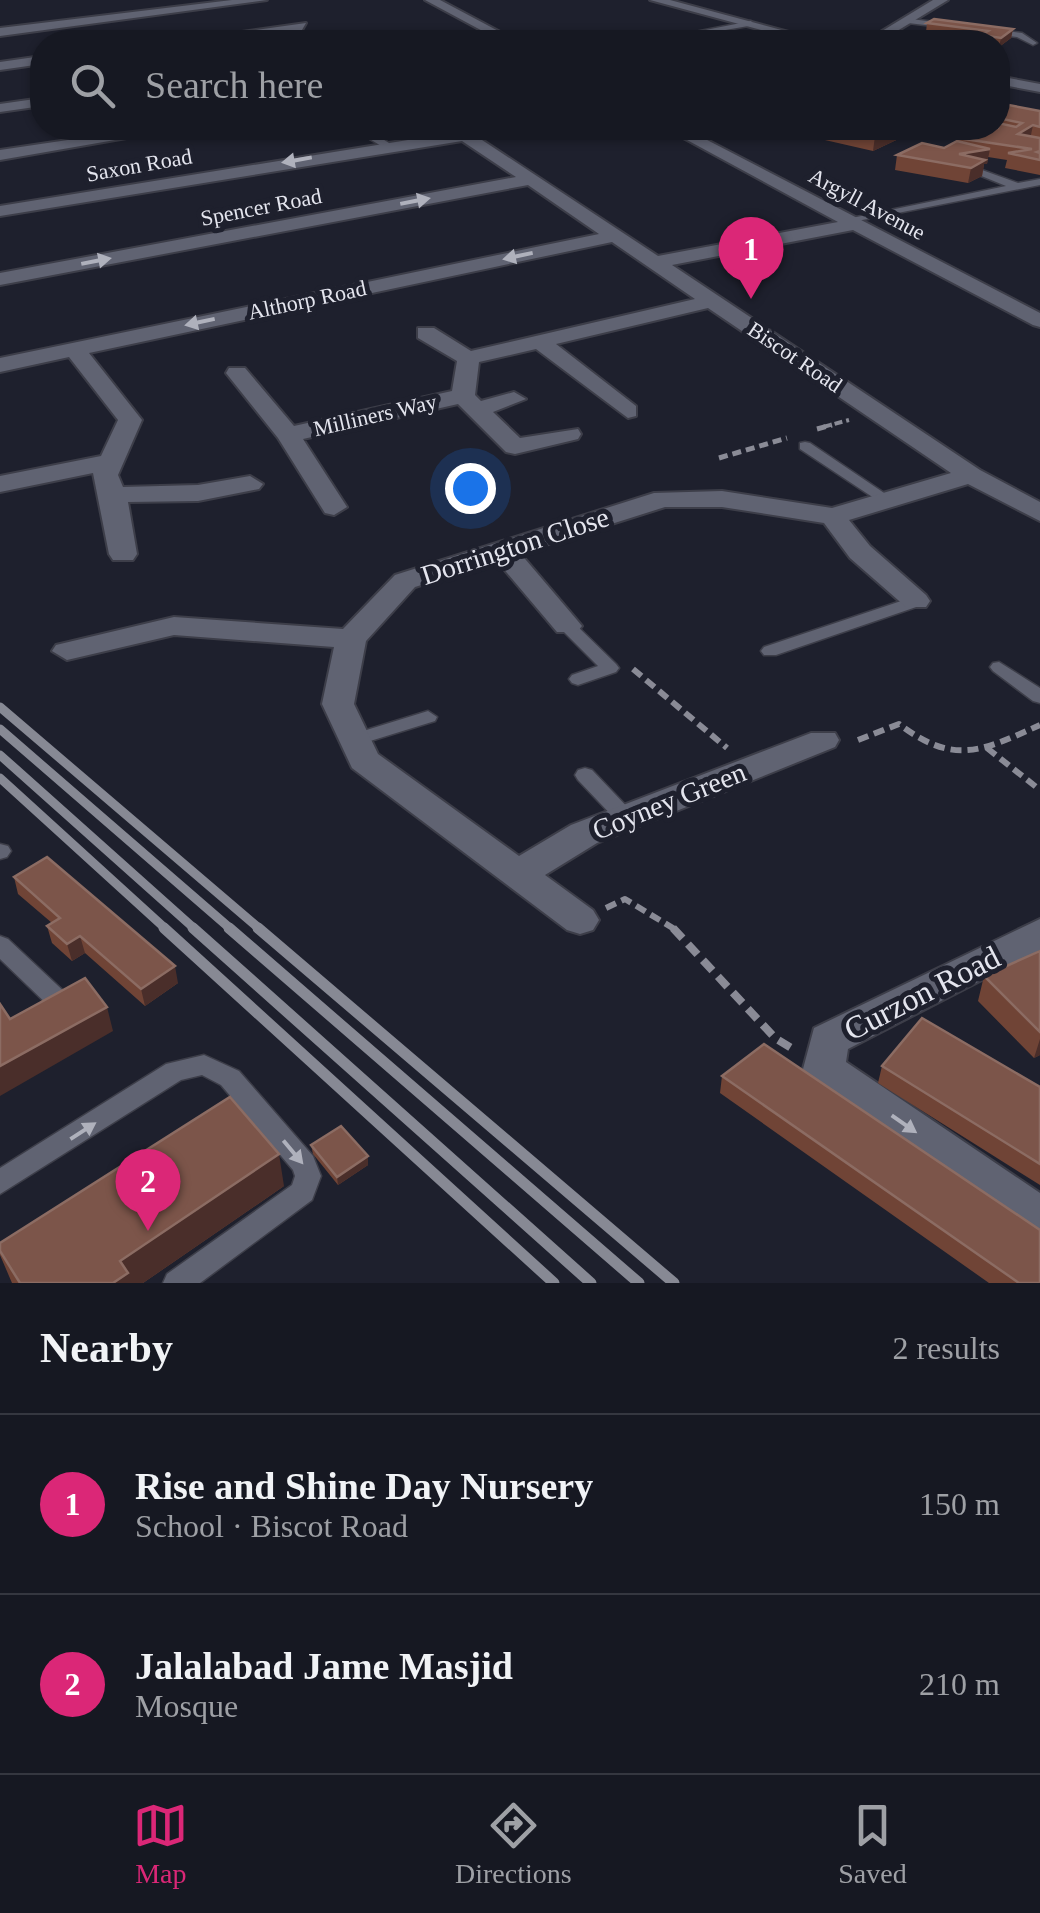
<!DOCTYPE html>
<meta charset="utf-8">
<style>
body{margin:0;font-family:"Times New Roman",serif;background:#23252f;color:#f1f3f6}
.you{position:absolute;left:470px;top:488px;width:35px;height:35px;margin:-25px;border:8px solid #fff;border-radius:50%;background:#1a73e8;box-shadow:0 0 0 15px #1a73e833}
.badge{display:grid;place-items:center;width:65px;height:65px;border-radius:50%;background:#db2777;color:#fff;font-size:32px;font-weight:700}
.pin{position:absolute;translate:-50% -82px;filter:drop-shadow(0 2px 5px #0008)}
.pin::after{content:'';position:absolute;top:52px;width:35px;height:30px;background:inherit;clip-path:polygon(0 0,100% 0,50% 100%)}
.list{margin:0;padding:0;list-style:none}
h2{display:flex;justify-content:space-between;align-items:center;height:130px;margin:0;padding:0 40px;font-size:42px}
h2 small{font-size:32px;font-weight:400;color:#9ea0a5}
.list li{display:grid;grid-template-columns:65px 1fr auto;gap:30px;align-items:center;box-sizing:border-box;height:180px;padding:0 40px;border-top:2px solid #353740}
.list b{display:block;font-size:38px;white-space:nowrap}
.list p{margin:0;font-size:32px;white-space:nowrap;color:#9ea0a5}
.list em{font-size:32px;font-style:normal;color:#9ea0a5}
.icon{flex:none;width:55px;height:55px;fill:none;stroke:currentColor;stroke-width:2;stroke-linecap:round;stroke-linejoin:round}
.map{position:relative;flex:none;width:1040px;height:1283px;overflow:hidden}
.search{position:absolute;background:#161822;box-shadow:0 2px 8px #0004;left:30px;right:30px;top:30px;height:110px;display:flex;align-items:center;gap:25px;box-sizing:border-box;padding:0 35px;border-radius:40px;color:#9ea0a5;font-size:38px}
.sheet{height:490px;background:#161822}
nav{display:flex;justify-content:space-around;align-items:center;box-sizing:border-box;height:140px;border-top:2px solid #353740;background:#161822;font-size:28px;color:#9ea0a5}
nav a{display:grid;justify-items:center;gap:5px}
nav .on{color:#db2777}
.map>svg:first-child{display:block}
</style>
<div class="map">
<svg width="1040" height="1283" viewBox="0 0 1040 1283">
<rect width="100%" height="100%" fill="#1e202d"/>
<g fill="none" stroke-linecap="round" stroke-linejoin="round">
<defs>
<path id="lane" d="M911,19L950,24L954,26L950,28L908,23Z
M751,21L754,25L674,39L670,37Z
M990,29L1022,33L1037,43L1033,45L1017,37L987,33Z
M370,128H380L373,133L389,143V147H383L363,135V131Z
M402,128H413L422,134L414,136Z
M982,170L1018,183L1040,179V185L847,223L842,220L1006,186L979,175L977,173Z
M805,442L810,443L896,501L888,506L883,504L800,449V443Z
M916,596L924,601L922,605L776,655H764L761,651L764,647Z
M567,621L573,622L616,664L619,668L616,672L578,685L572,683L569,679L572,675L598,666L558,626Z
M999,662L1040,688V703L1033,701L993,671L990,667L993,663Z
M428,711L437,717L435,721L354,746L344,740L347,736Z
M585,768L592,770L633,813L636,818L633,823H619L578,780L575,775L578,770Z
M0,844L8,846L11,851L7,857L0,859Z
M0,936L8,939L71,998L75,1005L71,1012L63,1014L55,1012L0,959Z
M204,1055L239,1071L313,1156L321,1176L312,1200L200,1283H163L167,1274L292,1185L295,1176L293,1170L221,1085L202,1075L181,1080L0,1194V1168L166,1064Z"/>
<path id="street" d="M232,0H267L0,36V28Z
M425,0H440L519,42H503Z
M650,0H670L826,42H806Z
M933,0H948L879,42H864Z
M306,23L302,30L204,42H171Z
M42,56V64L0,70V62Z
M998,76L1040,84V92L998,84Z
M42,98V106L0,112V104Z
M149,128H184L0,160V150Z
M447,128H518L479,138L658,256L838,222L665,128H684L1040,313V327L1033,325L853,230L672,265L980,470L1040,502V521L968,484L849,520L870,546L926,595L930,601L926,607H906L850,558L824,523L722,507H665L520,553L577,620L582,626L577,632H557L497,561L415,587L366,641L354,704L378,754L519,856L571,825L811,733H835L839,740L835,747L597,843L545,875L593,910L599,920L593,930L580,934L567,930L352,768L322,704L334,647L174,635L67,660L52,651L56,645L174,617L343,629L395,575L654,493L722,491L832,508L951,473L708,308L556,344L636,406V416L628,418L536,349L479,362L475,395L481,401L514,392L526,399L493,412L520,438L578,429L581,434L578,439L515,454L506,452L458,404L303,439L347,507L334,515L325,513L278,438L226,373L229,368H245L294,426L452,391L457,361L418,338V328H434L471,351L695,299L612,242L89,353L142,420L118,475L123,487L198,485L250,476L263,484L259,489L198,501L128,502L137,554L133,560H113L109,554L93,473L0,492V476L101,456L118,420L69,357L0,372V358L599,234L528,185L0,285V273L516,177L462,141L0,216V206L451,133Z
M1040,919V950L848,1049L846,1062L1040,1193V1240L1024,1234L809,1081L803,1069L814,1028Z"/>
</defs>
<!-- lane casing -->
<use href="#lane" stroke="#3d3e49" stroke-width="3"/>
<!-- street casing -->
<use href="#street" stroke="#3d3e49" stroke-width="4"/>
<!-- path-far3 -->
<path stroke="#8a8b96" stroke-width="4" stroke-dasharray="8 4" stroke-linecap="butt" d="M823,427L849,420"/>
<!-- path-far2 -->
<path stroke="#8a8b96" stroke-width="5" stroke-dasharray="9 5" stroke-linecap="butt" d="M817,429L832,425
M719,458L787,438"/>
<!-- path-far1 -->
<path stroke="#8a8b96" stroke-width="6" stroke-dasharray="11 6" stroke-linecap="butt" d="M633,669L727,748
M858,740L899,724C954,766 982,751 1040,725
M987,748L1040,790
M606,908L625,899L676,930"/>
<!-- path -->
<path stroke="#8a8b96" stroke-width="8" stroke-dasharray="14 8" stroke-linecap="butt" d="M673,928L775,1038L793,1049"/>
<!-- lane -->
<use href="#lane" fill="#606372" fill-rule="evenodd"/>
<!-- street -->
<use href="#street" fill="#606372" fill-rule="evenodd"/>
<!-- rail-far1 -->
<path stroke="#878994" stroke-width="9" d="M0,707L261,930
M0,729L232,930
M0,755L196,930
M0,778L167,930"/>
<!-- rail -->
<path stroke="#878994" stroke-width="11" d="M164,928L554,1283
M193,928L591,1283
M229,928L639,1283
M258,928L674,1283"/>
</g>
<!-- wall -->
<path fill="#704436" d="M927,23L1013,29L1011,38L999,47L998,46V42H980V38L926,32Z
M998,103L1040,111V175L1005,168L1007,160L988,157L987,164H984L982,176L968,183L895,170L897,155L944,148L957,141L958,138L975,129L969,128H998Z
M804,128H910L909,134L873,151L803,135Z
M916,128H942L935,132Z
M14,877L178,983L145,1006L85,953L72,961L52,943L47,926L52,923L18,894Z
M1040,951V1055L1034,1058L978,1001L984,976Z
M882,1066L1040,1087V1185L878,1083Z
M722,1076L1040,1283H989L720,1093Z
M311,1145L368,1156V1165L338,1185L313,1154Z
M284,1186L143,1283H12L0,1255V1243Z"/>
<!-- shaded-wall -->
<path fill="#4a2e2a" d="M1013,29L1011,38L999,47L1001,38Z
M1033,125L1030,140L1018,134Z
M894,128H910L909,134L873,151L875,136Z
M990,149L987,164H984L982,176L968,183L971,168L959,154Z
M80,936L85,953L72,961L67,944Z
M175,966L178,983L145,1006L141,989Z
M107,1007L113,1031L0,1096V1066Z
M1040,1039V1055L1034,1058Z
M279,1154L284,1186L143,1283H113L120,1261Z
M368,1156V1165L338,1185L337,1177Z"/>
<!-- building -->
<path fill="#7c554a" stroke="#8c6c63" stroke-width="2.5" d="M934,19L1013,29L1001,38L981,35L988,31L927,23Z
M998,103L1040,111V127L1033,125L1018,134L1040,138V151L1037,152L1040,153V160L1008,153L1032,149L958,138L977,128H998V123L1016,127L1022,123L998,118Z
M836,128H894L875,136Z
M957,141L990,149L959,154L985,160L971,168L897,155L922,143L944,148Z
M47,857L175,966L141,989L80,936L67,944L47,926L60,918L14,877Z
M1040,951V1032L984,976Z
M85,978L107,1007L0,1066V1004L10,1019Z
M922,1018L1040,1087V1164L882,1066Z
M764,1044L1040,1230V1283H1019L722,1076Z
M230,1097L279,1154L120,1261L128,1273L113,1283H20L0,1251V1243Z
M341,1126L368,1156L337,1177L311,1145Z"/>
<!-- one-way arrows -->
<defs><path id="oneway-solid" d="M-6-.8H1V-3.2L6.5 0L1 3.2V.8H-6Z" transform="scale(2.5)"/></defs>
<g fill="#afb1bc">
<use href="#oneway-solid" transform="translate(297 160) rotate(170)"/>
<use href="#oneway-solid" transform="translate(415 201) rotate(-11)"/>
<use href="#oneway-solid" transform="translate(518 256) rotate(168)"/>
<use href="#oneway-solid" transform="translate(96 261) rotate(-11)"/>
<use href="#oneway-solid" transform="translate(200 322) rotate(168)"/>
<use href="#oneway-solid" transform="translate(904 1124) rotate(35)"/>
<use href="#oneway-solid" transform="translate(83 1131) rotate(-33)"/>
<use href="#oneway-solid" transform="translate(293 1152) rotate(50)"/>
</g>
<g text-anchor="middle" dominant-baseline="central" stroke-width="10" stroke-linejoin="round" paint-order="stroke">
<!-- far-street labels -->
<g font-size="22" fill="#e4e5ee" stroke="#1e202d">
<text transform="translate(139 165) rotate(-10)">Saxon Road</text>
<text transform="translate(867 204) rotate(28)">Argyll Avenue</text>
<text transform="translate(261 207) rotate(-11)">Spencer Road</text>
<text transform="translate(307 300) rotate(-12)">Althorp Road</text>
<text transform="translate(795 357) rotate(34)">Biscot Road</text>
<text transform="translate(375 415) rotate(-13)">Milliners Way</text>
</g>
<!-- street labels -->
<g font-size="28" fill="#e4e5ee" stroke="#1e202d">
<text transform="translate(515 546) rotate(-18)">Dorrington Close</text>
<text transform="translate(669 801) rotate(-22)">Coyney Green</text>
</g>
<!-- near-street labels -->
<g font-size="32" fill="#e4e5ee" stroke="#1e202d">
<text transform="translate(922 993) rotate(-27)">Curzon Road</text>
</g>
</g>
</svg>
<div class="you"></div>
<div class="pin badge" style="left:751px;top:299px">1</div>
<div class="pin badge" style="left:148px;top:1231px">2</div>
<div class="search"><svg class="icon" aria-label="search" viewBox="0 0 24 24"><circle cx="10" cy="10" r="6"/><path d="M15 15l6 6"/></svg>Search here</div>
</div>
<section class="sheet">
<h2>Nearby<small>2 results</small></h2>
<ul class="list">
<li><span class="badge">1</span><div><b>Rise and Shine Day Nursery</b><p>School · Biscot Road</p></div><em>150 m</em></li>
<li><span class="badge">2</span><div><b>Jalalabad Jame Masjid</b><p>Mosque</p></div><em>210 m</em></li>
</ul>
</section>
<nav>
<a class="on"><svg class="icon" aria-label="map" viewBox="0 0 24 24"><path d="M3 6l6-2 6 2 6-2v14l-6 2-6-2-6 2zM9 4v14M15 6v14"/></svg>Map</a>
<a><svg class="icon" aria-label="directions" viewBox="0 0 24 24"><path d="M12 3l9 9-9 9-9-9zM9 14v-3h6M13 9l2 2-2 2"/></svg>Directions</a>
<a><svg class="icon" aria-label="saved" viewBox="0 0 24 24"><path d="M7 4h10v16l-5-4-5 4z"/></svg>Saved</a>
</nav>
